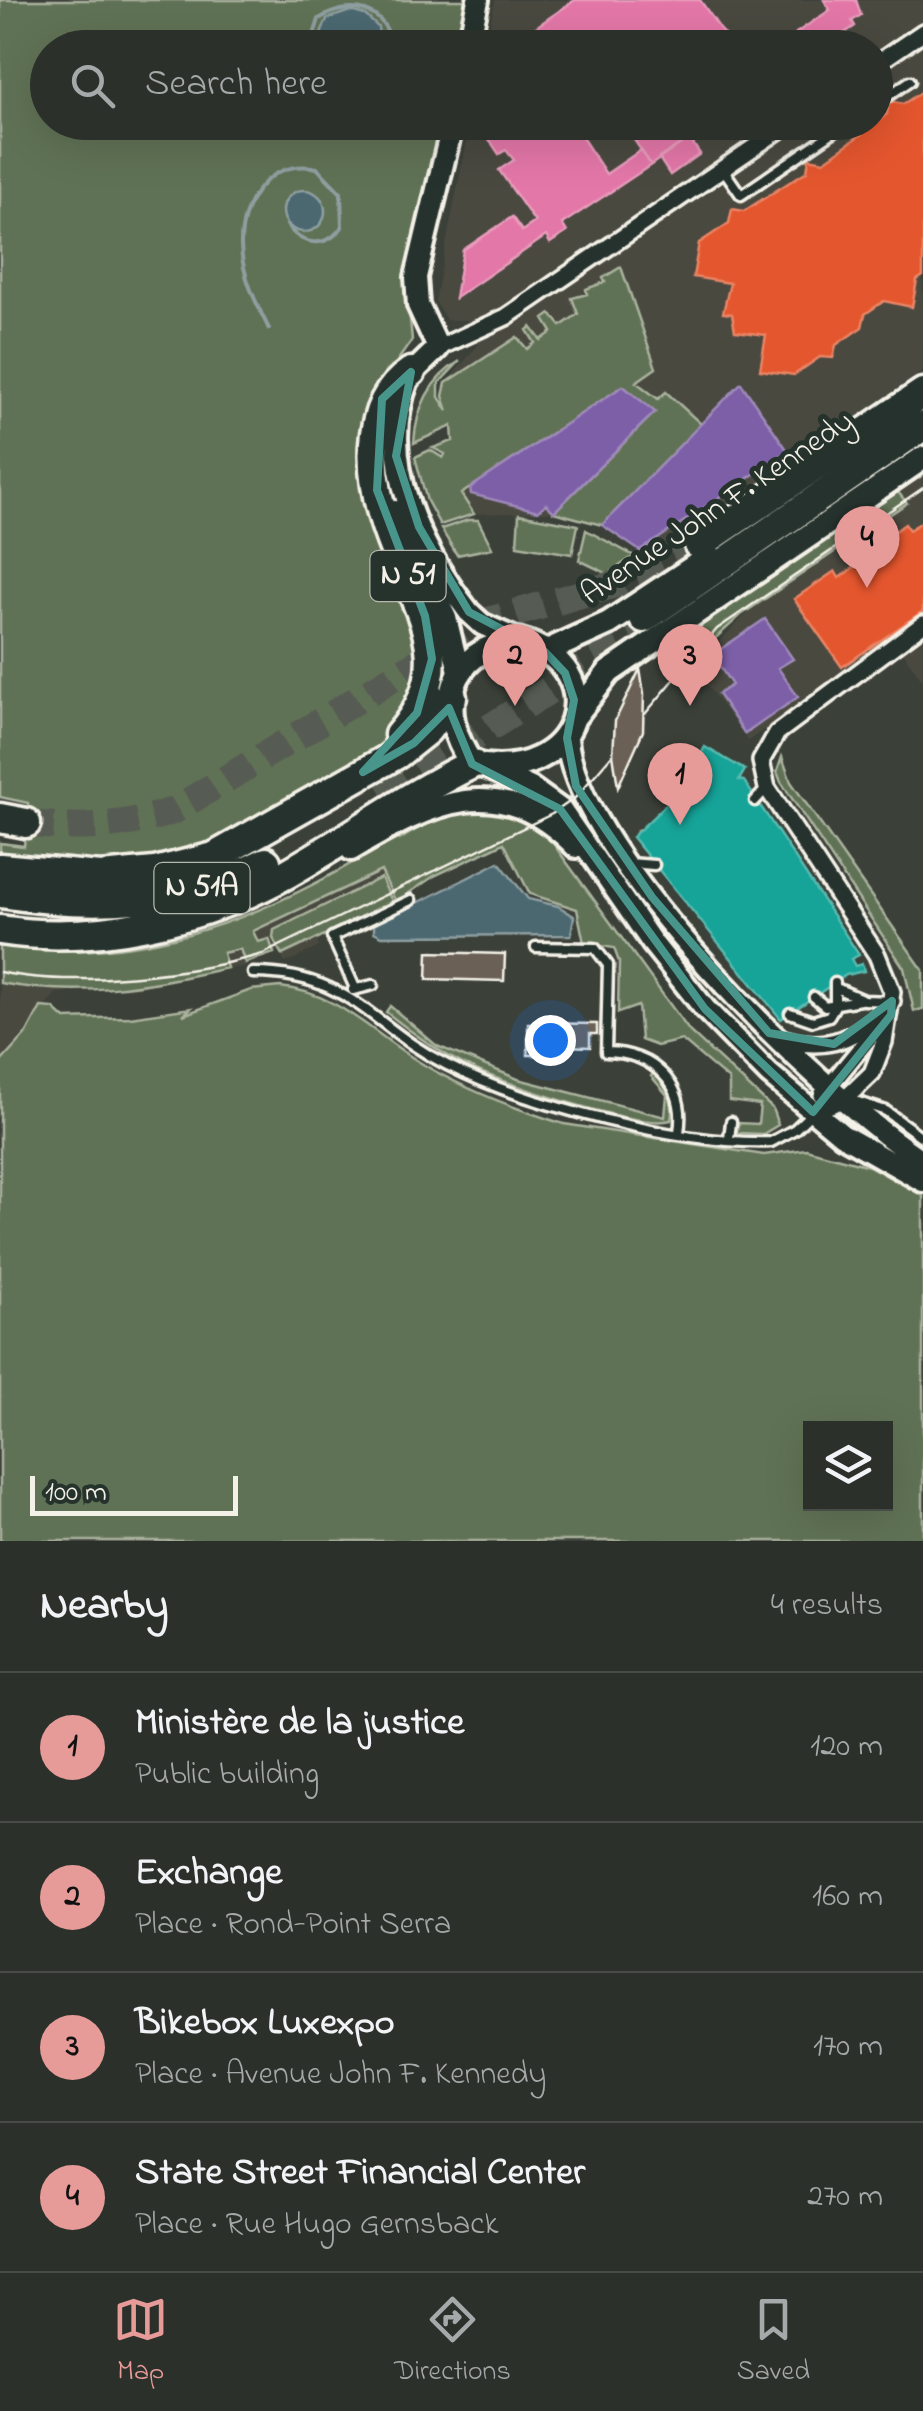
<!DOCTYPE html>
<meta charset="utf-8">
<style>
body{margin:0;font-family:"Indie Flower",sans-serif;background:#383c37;color:#f1f3f6}
.controls{position:absolute;right:30px;bottom:30px;display:grid;overflow:hidden;border-radius:0px;box-shadow:0 10px 40px #0002}
.controls button{width:90px;height:90px;display:grid;place-items:center;padding:0;border:0;border-bottom:2px solid #484b47;background:#2c302b;color:#f1f3f6;font:50px sans-serif}
.scale{position:absolute;left:30px;bottom:25px;width:208px;box-sizing:border-box;padding-left:10px;border:5px solid #f4f1e8;border-top:0;font-size:28px;line-height:35px;white-space:nowrap;color:#f4f1e8;-webkit-text-stroke:8px #26332d;paint-order:stroke}
.you{position:absolute;left:550px;top:1040px;width:35px;height:35px;margin:-25px;border:8px solid #fff;border-radius:50%;background:#1a73e8;box-shadow:0 0 0 15px #1a73e833}
.badge{display:grid;place-items:center;width:65px;height:65px;border-radius:50%;background:#e69b98;color:#111;font-size:32px;font-weight:700}
.pin{position:absolute;translate:-50% -82px;filter:drop-shadow(0 2px 5px #0008)}
.pin::after{content:'';position:absolute;top:52px;width:35px;height:30px;background:inherit;clip-path:polygon(0 0,100% 0,50% 100%)}
.list{margin:0;padding:0;list-style:none}
h2{display:flex;justify-content:space-between;align-items:center;height:130px;margin:0;padding:0 40px;font-size:42px}
h2 small{font-size:32px;font-weight:400;color:#a6a9a9}
.list li{display:grid;grid-template-columns:65px 1fr auto;gap:30px;align-items:center;box-sizing:border-box;height:150px;padding:0 40px;border-top:2px solid #484b47}
.list b{display:block;font-size:38px;white-space:nowrap}
.list p{margin:0;font-size:32px;white-space:nowrap;color:#a6a9a9}
.list em{font-size:32px;font-style:normal;color:#a6a9a9}
.icon{flex:none;width:55px;height:55px;fill:none;stroke:currentColor;stroke-width:2;stroke-linecap:round;stroke-linejoin:round}
.map{position:relative;flex:none;width:923px;height:1541px;overflow:hidden}
.search{position:absolute;background:#2c302b;box-shadow:0 10px 40px #0002;left:30px;right:30px;top:30px;height:110px;display:flex;align-items:center;gap:25px;box-sizing:border-box;padding:0 35px;border-radius:55px;color:#a6a9a9;font-size:38px}
.sheet{height:730px;background:#2c302b}
nav{display:flex;justify-content:space-around;align-items:center;box-sizing:border-box;height:140px;border-top:2px solid #484b47;background:#2c302b;font-size:28px;color:#a6a9a9}
nav a{display:grid;justify-items:center;gap:5px}
nav .on{color:#e69b98}
.map>svg:first-child{display:block}
</style>
<div class="map">
<svg width="923" height="1541" viewBox="0 0 923 1541">
<rect width="100%" height="100%" fill="#3b4039"/>
<filter id="ink" filterUnits="userSpaceOnUse"><feTurbulence type="fractalNoise" baseFrequency=".01" numOctaves="2"/><feDisplacementMap in="SourceGraphic" scale="20" xChannelSelector="R" yChannelSelector="G"/><feConvolveMatrix kernelMatrix="1 2 1 2 8 2 1 2 1" color-interpolation-filters="sRGB"/></filter>
<g filter="url(#ink)">
<!-- built -->
<path fill="#494a41" d="M495,0H923V371L665,548L640,551L602,525L554,512L474,514L440,464L453,441L452,418L443,396L446,383L478,345L467,320H446L435,301L470,123L876,122V48L485,47Z
M923,458V681L893,638L748,741L694,667L854,506Z
M520,817L537,827L434,876L411,894L317,941L319,947L285,963L279,951L245,966L138,988L56,993L0,1063V953L131,957L318,894Z"/>
<!-- green -->
<path fill="#617254" stroke="#aab29e" stroke-width="2.5" fill-rule="evenodd" d="M0,0H468L459,47L48,48V122L444,123L408,299L412,340L384,380L373,411L424,660L400,724L371,753L219,845L149,865L0,859V843L24,846L28,803L0,797Z
M621,267L656,368L636,382L658,399L666,392L701,424L602,525L554,512L655,412L623,386L461,494L474,514L440,525L427,501L415,457L430,450L443,458L445,454L433,448L453,441L452,426L414,443C416,409 430,378 460,361L439,383V397L448,411L443,396L446,383L517,337L527,349L535,343L527,330L531,327L541,340L552,332L544,319L551,314L561,326L578,314L572,298L587,294L586,289L605,282L603,278Z
M898,492L907,503L741,615L687,664L665,648L670,638L846,520Z
M519,514L578,525L572,554L517,545Z
M468,520H478L492,548L457,555L441,529Z
M586,530L634,556L608,574L579,560Z
M782,757L791,782L923,970V1009L914,1011L904,968L781,782L777,772Z
M483,809L520,817L544,831L690,1032L772,1108L778,1125L763,1134L737,1133L738,1123L758,1124L760,1105L729,1101V1080L682,1040L657,1046L641,1040L638,1006L618,1013L619,962L614,948L584,943L577,909L530,894L504,843L434,876L396,902L381,871L253,931L258,942L269,939L274,953L245,963L240,949L223,953L227,968C149,986 80,998 0,983V944C142,971 279,912 396,836L399,840L417,829L419,822L448,811Z
M381,878L393,903L282,955L273,938L274,930Z
M280,987C338,992 374,1035 421,1063C465,1090 516,1109 564,1124L764,1155L806,1149L869,1166L923,1196V1541H0V1063L27,1033L41,1007L53,1008L65,1019L130,1017L191,1008L183,1015L251,990ZM810,1428H886V1504H810Z
M390,1006L437,1046L518,1079L665,1117L667,1095L651,1076L654,1073C667,1087 675,1100 671,1120C638,1130 497,1081 463,1064C435,1050 411,1032 386,1012Z"/>
<!-- water -->
<path fill="#4b6871" stroke="#8f9fa1" stroke-width="2.5" d="M350,11L365,15L378,27L380,47H316L327,19Z
M283 211a21 21 0 1 1 42 0a21 21 0 1 1-42 0Z
M499,862L528,899L558,906L574,916L571,935L382,936L374,932V925Z"/>
<!-- shops -->
<path fill="#e4572e" stroke="#e98566" stroke-width="2.5" d="M923,91V276L917,280L912,307L884,301L865,314L862,327L836,345L833,358L820,357L794,375L760,370L766,335L735,331L732,314L723,313L730,283L693,277L699,243L729,223L732,209L744,211L807,171L809,158L824,161L859,136L887,114L889,101L903,104Z
M923,521V611L842,667L794,599L835,571L839,578L859,564L869,558L865,552L905,524L909,530Z
M706,759L727,775L710,806L694,787Z
M660,819L682,845L674,850L666,841L654,849L637,831Z"/>
<!-- offices -->
<path fill="#7b5ea7" stroke="#9f8aba" stroke-width="2.5" d="M741,383L788,451L640,551L602,525Z
M623,386L655,412L554,512L546,504L538,511L471,494L470,488Z
M765,619L793,659L778,668L798,697L745,734L718,694L732,685L712,655Z"/>
<!-- health -->
<path fill="#e377a8" stroke="#e89cbb" stroke-width="2.5" d="M575,0H700L733,48H546L533,29Z
M824,0H856L861,15L852,21L855,26L822,48H787L800,38L796,33L830,10Z
M499,122H572L606,174L641,150L651,165L562,224L567,232L550,243L546,236L455,298L463,250L512,217L522,231L535,222L499,170L514,160L506,150L499,154L487,136L501,127Z
M622,122H711L651,165Z
M689,138L700,154L670,175L659,158Z"/>
<!-- public -->
<path fill="#17a398" stroke="#59bab0" stroke-width="2.5" d="M705,747L745,770L739,780L744,781L859,955L851,959L855,966L862,964L864,971L846,975L781,1019L632,837L672,799L679,810L689,801L678,793Z"/>
<g fill="none" stroke-linecap="round" stroke-linejoin="round">
<!-- stream -->
<path stroke="#8f9fa1" stroke-width="4" d="M310,48L319,19C350,0 387,7 392,48
M384,132L385,122
M269,329C256,303 242,275 241,246C240,202 269,158 317,168L341,193L342,227C326,249 301,246 287,225"/>
</g>
<!-- building -->
<path fill="#6b6055" stroke="#f4f1e8" stroke-width="2.5" d="M640,669L644,694L643,731L618,787L613,754L615,721Z
M428,952L505,954L504,981L427,979Z
M528,1023L597,1024V1034H590V1047L564,1046V1055H528Z"/>
<g fill="none" stroke-linecap="round" stroke-linejoin="round">
<!-- highway-tunnel -->
<path stroke="#575b53" stroke-width="28" stroke-dasharray="28 14" stroke-linecap="butt" d="M383,795L649,627
M26,823C77,830 124,827 173,811L485,622L643,576L699,545"/>
<defs>
<path id="lane" d="M876,104L910,81
M723,169L741,195L848,122
M755,801L767,788
M629,863L654,865
M536,947L595,948L608,965L606,1052C653,1053 687,1084 679,1132
M253,973C352,973 371,1027 447,1065C527,1106 682,1145 771,1142L795,1129L813,1112
M355,988L332,937L411,900
M836,988L864,1000L892,1001
M353,990L373,985
M814,997L825,1006L860,1000
M790,1013L813,1021L829,1016L835,1006V983
M858,1102L886,1111L923,1138
M729,1139L731,1122"/>
<path id="street" d="M876,64L923,32
M438,348L506,317L791,122
M778,1037C824,1054 861,1039 892,1001
M822,1095L877,1028
M813,1112L845,1099L872,1073L884,1042L892,992L877,955L767,788L761,761L777,733L923,624"/>
<path id="secondary" d="M468,48L478,0
M408,380C376,460 420,549 469,612L482,624L518,640
M403,382L438,348L418,305L416,277L453,122
M395,511L446,618L459,671
M567,738C574,855 825,1099 923,1161
M486,767L531,788L560,809L653,944L705,1009L769,1074L842,1135L923,1181
M351,850C433,802 499,768 576,847"/>
<path id="primary" d="M518,640C617,667 580,787 472,764C434,710 448,649 518,640Z
M545,652L609,623L710,556
M575,716L609,672L923,458"/>
<path id="highway" d="M699,545L923,393
M644,618L923,426
M399,735C463,661 415,609 389,535C370,483 360,406 411,372
M0,818L26,823
M0,868L101,877L155,872L214,857L397,754L427,730L452,697
M0,893C92,907 182,905 266,862
M0,930C95,945 204,920 288,873C350,838 408,795 472,764"/>
</defs>
<!-- lane casing -->
<use href="#lane" stroke="#f4f1e8" stroke-width="15"/>
<!-- street casing -->
<use href="#street" stroke="#f4f1e8" stroke-width="22"/>
<!-- secondary casing -->
<use href="#secondary" stroke="#f4f1e8" stroke-width="28"/>
<!-- primary casing -->
<use href="#primary" stroke="#f4f1e8" stroke-width="30"/>
<!-- highway casing -->
<use href="#highway" stroke="#f4f1e8" stroke-width="35"/>
<!-- lane -->
<use href="#lane" stroke="#26332d" stroke-width="8"/>
<!-- street -->
<use href="#street" stroke="#26332d" stroke-width="15"/>
<!-- secondary -->
<use href="#secondary" stroke="#26332d" stroke-width="20"/>
<!-- primary -->
<use href="#primary" stroke="#26332d" stroke-width="22"/>
<!-- highway -->
<use href="#highway" stroke="#26332d" stroke-width="28"/>
<!-- tram -->
<path stroke="#f4f1e8" stroke-width="2.5" d="M645,714L717,629L923,488
M0,972C70,988 193,974 263,954L552,814L575,798L613,754"/>
</g>
</g>
<!-- marked area -->
<path fill="none" stroke="#48958c" stroke-width="8" stroke-linejoin="round" d="M411,372L396,456L419,527L469,612L545,652L565,673L574,700L567,738L576,786L652,897L769,1033L834,1044L892,1001L891,1015L813,1112L705,1009L560,809L472,764L449,708L414,743L363,772L417,713L432,659L425,616L377,490L382,399Z"/>
<g text-anchor="middle" dominant-baseline="central" stroke-width="10" stroke-linejoin="round" paint-order="stroke">
<!-- shield labels -->
<g fill="#26332d" stroke="#b6b8b0" stroke-width="2.5">
<rect x="370.5" y="551" width="75" height="50" rx="8"/>
<rect x="154.5" y="863" width="95" height="50" rx="8"/>
</g>
<g font-size="30" font-weight="bold" fill="#f4f1e8">
<text x="408" y="576">N 51</text>
<text x="202" y="888">N 51A</text>
</g>
<!-- street labels -->
<g font-size="32" fill="#f4f1e8" stroke="#26332d">
<text transform="translate(718 509) rotate(-34)">Avenue John F. Kennedy</text>
</g>
</g>
</svg>
<div class="controls">
<button><svg class="icon" aria-label="layers" viewBox="0 0 24 24"><path d="M12 4l9 5-9 5-9-5zM3 14l9 5 9-5"/></svg></button>
</div>
<div class="scale">100 m</div>
<div class="you"></div>
<div class="pin badge" style="left:680px;top:825px">1</div>
<div class="pin badge" style="left:515px;top:706px">2</div>
<div class="pin badge" style="left:690px;top:706px">3</div>
<div class="pin badge" style="left:867px;top:588px">4</div>
<div class="search"><svg class="icon" aria-label="search" viewBox="0 0 24 24"><circle cx="10" cy="10" r="6"/><path d="M15 15l6 6"/></svg>Search here</div>
</div>
<section class="sheet">
<h2>Nearby<small>4 results</small></h2>
<ul class="list">
<li><span class="badge">1</span><div><b>Ministère de la justice</b><p>Public building</p></div><em>120 m</em></li>
<li><span class="badge">2</span><div><b>Exchange</b><p>Place · Rond-Point Serra</p></div><em>160 m</em></li>
<li><span class="badge">3</span><div><b>Bikebox Luxexpo</b><p>Place · Avenue John F. Kennedy</p></div><em>170 m</em></li>
<li><span class="badge">4</span><div><b>State Street Financial Center</b><p>Place · Rue Hugo Gernsback</p></div><em>270 m</em></li>
</ul>
</section>
<nav>
<a class="on"><svg class="icon" aria-label="map" viewBox="0 0 24 24"><path d="M3 6l6-2 6 2 6-2v14l-6 2-6-2-6 2zM9 4v14M15 6v14"/></svg>Map</a>
<a><svg class="icon" aria-label="directions" viewBox="0 0 24 24"><path d="M12 3l9 9-9 9-9-9zM9 14v-3h6M13 9l2 2-2 2"/></svg>Directions</a>
<a><svg class="icon" aria-label="saved" viewBox="0 0 24 24"><path d="M7 4h10v16l-5-4-5 4z"/></svg>Saved</a>
</nav>
